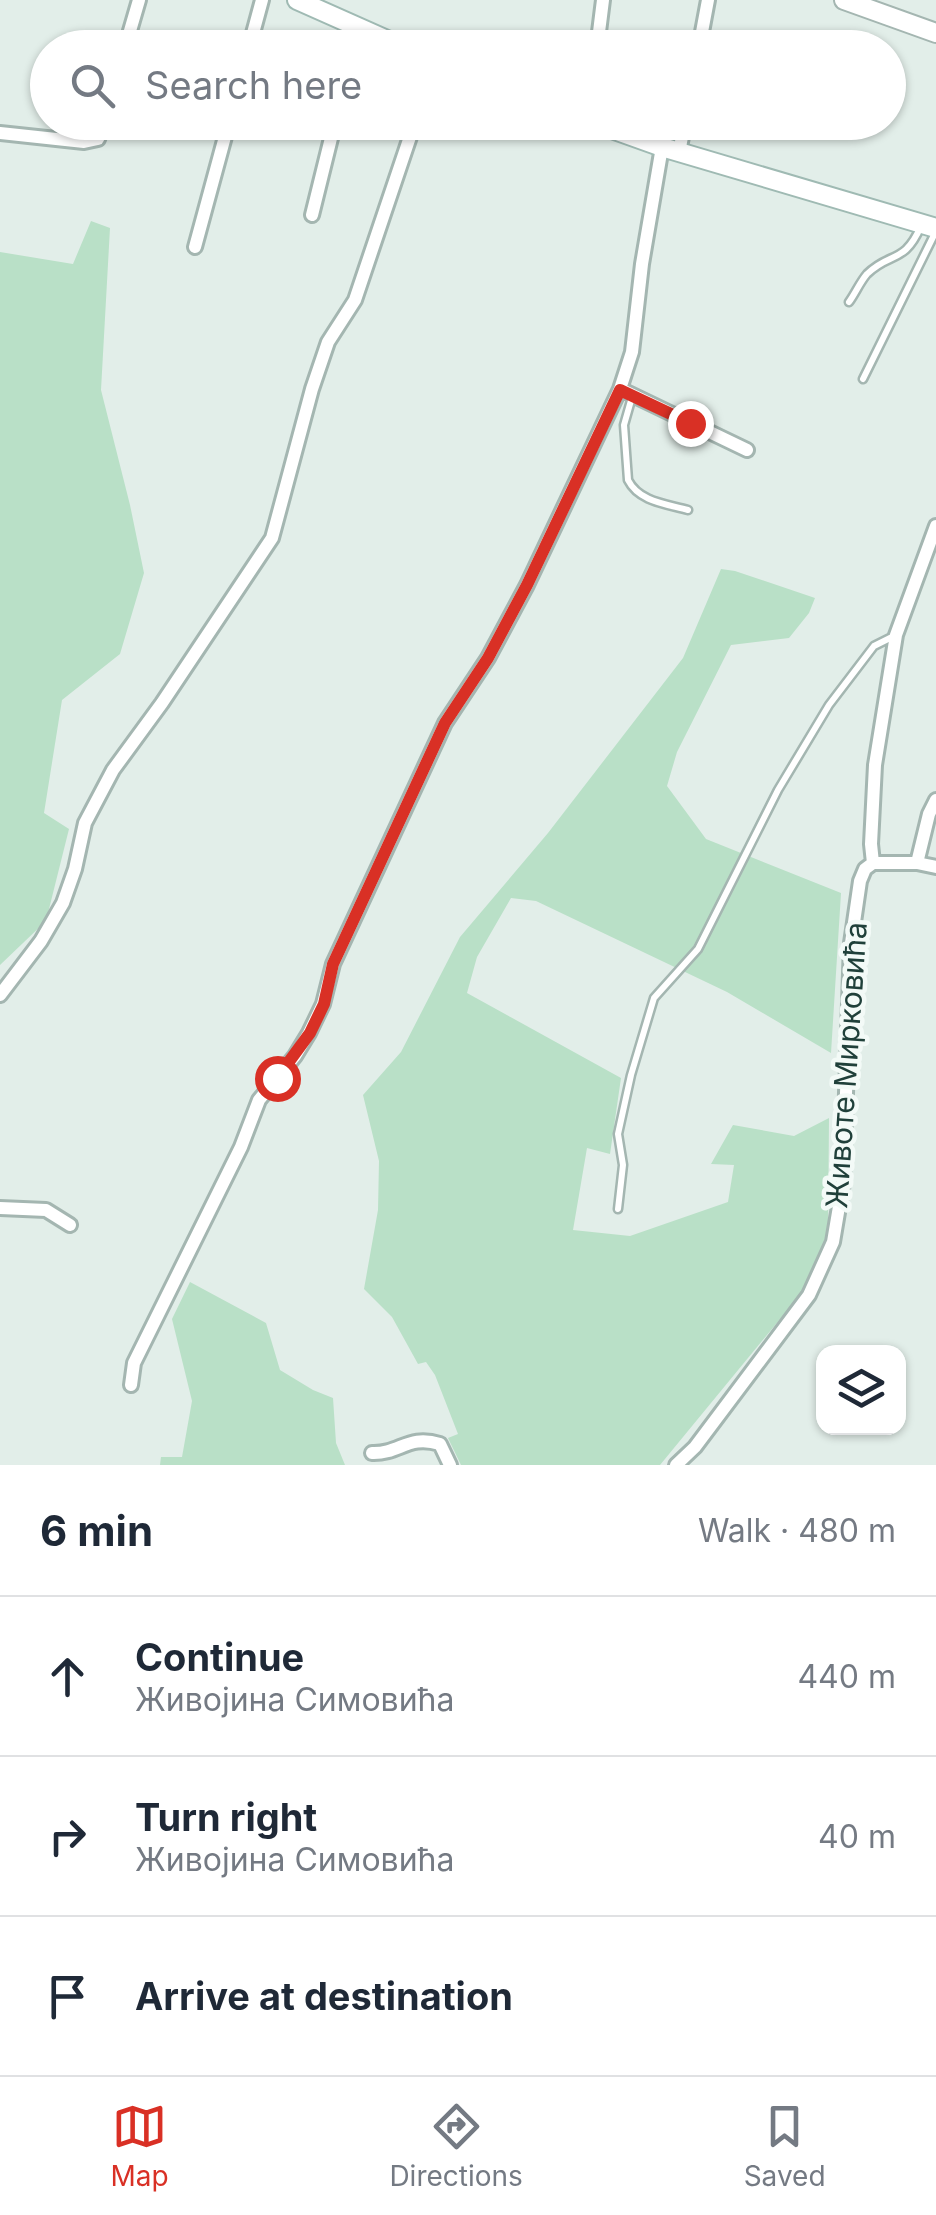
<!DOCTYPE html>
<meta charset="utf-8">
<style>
body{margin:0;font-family:Inter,sans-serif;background:#f2f2f3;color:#1f2937}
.controls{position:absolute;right:30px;bottom:30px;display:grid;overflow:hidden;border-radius:20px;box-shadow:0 2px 8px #0004}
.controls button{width:90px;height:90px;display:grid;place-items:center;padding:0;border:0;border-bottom:2px solid #e0e1e3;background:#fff;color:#1f2937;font:50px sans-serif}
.stop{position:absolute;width:30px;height:30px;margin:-22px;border:8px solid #d93025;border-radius:50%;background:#fff}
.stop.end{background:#d93025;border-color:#fff;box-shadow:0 2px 10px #0008}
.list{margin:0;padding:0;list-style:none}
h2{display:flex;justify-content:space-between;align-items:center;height:130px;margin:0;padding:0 40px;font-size:42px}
h2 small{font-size:32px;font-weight:400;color:#747a83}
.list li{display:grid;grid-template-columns:65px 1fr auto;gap:30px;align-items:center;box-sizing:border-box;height:160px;padding:0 40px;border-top:2px solid #e0e1e3}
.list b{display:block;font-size:38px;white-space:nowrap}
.list p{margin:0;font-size:32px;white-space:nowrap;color:#747a83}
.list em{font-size:32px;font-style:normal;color:#747a83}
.icon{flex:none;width:55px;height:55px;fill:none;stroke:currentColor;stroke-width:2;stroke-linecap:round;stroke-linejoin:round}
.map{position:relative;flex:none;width:936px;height:1465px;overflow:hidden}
.search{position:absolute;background:#fff;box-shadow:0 2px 8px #0004;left:30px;right:30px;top:30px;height:110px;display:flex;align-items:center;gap:25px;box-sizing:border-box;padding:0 35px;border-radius:55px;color:#747a83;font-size:38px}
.sheet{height:610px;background:#fff}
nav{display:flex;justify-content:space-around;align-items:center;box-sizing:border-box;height:140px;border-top:2px solid #e0e1e3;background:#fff;font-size:28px;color:#747a83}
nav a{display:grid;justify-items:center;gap:5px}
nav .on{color:#d93025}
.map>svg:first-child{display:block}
</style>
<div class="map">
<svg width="936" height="1465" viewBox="0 0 936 1465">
<rect width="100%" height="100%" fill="#e2eee9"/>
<!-- green -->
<path fill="#b9e0c7" d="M91,221L110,228L101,390L130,505L144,573L120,654L62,700L44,813L69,829L46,921L0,965V252L73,264Z
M721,569L735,571L815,598L809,613L789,638L731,645L677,752L667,786L706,839L841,893L831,1053L727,992L536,901L511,898L477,957L467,993L621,1078L610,1154L587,1148L573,1230L630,1236L728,1202L734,1165L711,1164L733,1125L794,1136L829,1118L828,1234L804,1290L660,1465H461L448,1438L458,1434L435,1375L426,1362L418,1364L392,1317L364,1289L378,1210L379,1161L363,1095L401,1052L460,937L548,833L683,658Z
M190,1282L266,1323L280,1370L313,1390L333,1398L336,1443L345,1465H160L161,1457H182L192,1401L172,1319Z"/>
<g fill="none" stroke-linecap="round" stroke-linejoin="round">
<defs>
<path id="service" d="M849,302C855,294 860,282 867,274C890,251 904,265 921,226
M863,379L935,233
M632,397L624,425L628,480C639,502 667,504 688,510
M618,1209L623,1165L618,1134L631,1075L654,998L698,949L778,790L829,705L874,646L896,635"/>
<path id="minor" d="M125,48L139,0
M249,48L262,0
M355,48L359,29
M597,48L603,0
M699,48L708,0
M0,133L84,142L98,139L104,122
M679,152L685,122
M312,215L335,122
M195,247L229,122
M620,389L747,450
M873,863L871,844L875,765L896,635L936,526
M917,863L929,814L936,800
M0,995L41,941L63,903L75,869L85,823L113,770L162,703L272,538L312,389L328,342L355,300L415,122
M0,1208L46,1210L70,1225
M131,1385L134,1363L241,1147L259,1100L295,1056L309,1033L323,1004L333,964L445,723L488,658L527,585L620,389L632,352L642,264L662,147
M372,1453C400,1454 408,1434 440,1444L450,1465
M676,1465L695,1447L809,1295L833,1242L843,1183L851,943L860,881L865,869L873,863H917L936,867"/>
<path id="tertiary" d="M844,0L936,33"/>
<path id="secondary" d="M297,0L405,48
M592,122L662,147L936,228"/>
</defs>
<!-- service casing -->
<use href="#service" stroke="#a4b6b1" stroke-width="11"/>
<!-- minor casing -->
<use href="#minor" stroke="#a4b6b1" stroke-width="18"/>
<!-- tertiary casing -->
<use href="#tertiary" stroke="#a4b6b1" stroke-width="22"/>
<!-- secondary casing -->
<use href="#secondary" stroke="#9fbab3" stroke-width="22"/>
<!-- service -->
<use href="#service" stroke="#fff" stroke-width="6"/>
<!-- minor -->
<use href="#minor" stroke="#fff" stroke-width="12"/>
<!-- tertiary -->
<use href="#tertiary" stroke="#fff" stroke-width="18"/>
<!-- secondary -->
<use href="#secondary" stroke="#fff" stroke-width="18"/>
</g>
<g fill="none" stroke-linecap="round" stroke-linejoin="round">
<!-- route -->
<path stroke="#d93025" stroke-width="12" d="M277,1078L310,1033L324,1004L333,964L445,723L488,658L527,585L620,390L690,423"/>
</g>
<g text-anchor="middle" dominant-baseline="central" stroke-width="9" stroke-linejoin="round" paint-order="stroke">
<!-- street labels -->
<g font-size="30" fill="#20403a" stroke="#f3faf7">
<text transform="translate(846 1065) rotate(-86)">Животе Мирковића</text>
</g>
</g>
</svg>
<div class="controls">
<button><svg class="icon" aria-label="layers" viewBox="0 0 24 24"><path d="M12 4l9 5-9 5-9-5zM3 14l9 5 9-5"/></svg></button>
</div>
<div class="stop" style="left:277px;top:1078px"></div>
<div class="stop end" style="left:690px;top:423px"></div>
<div class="search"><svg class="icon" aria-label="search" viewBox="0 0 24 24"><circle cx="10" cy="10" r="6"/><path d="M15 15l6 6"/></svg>Search here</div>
</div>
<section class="sheet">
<h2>6 min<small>Walk · 480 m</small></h2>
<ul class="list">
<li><svg class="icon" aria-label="ahead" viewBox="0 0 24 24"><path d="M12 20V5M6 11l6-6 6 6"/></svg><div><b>Continue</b><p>Живојина Симовића</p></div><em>440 m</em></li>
<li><svg class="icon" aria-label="right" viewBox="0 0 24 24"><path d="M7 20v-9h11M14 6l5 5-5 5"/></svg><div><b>Turn right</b><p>Живојина Симовића</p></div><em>40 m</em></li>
<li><svg class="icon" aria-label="arrive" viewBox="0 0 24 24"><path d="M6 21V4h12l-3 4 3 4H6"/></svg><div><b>Arrive at destination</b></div></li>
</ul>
</section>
<nav>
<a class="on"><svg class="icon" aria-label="map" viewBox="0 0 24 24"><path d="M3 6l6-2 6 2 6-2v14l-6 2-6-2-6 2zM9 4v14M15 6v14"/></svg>Map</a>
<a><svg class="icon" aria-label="directions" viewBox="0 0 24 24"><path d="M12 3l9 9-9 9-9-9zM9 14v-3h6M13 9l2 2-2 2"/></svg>Directions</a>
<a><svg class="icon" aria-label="saved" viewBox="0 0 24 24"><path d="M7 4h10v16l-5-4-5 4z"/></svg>Saved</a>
</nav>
